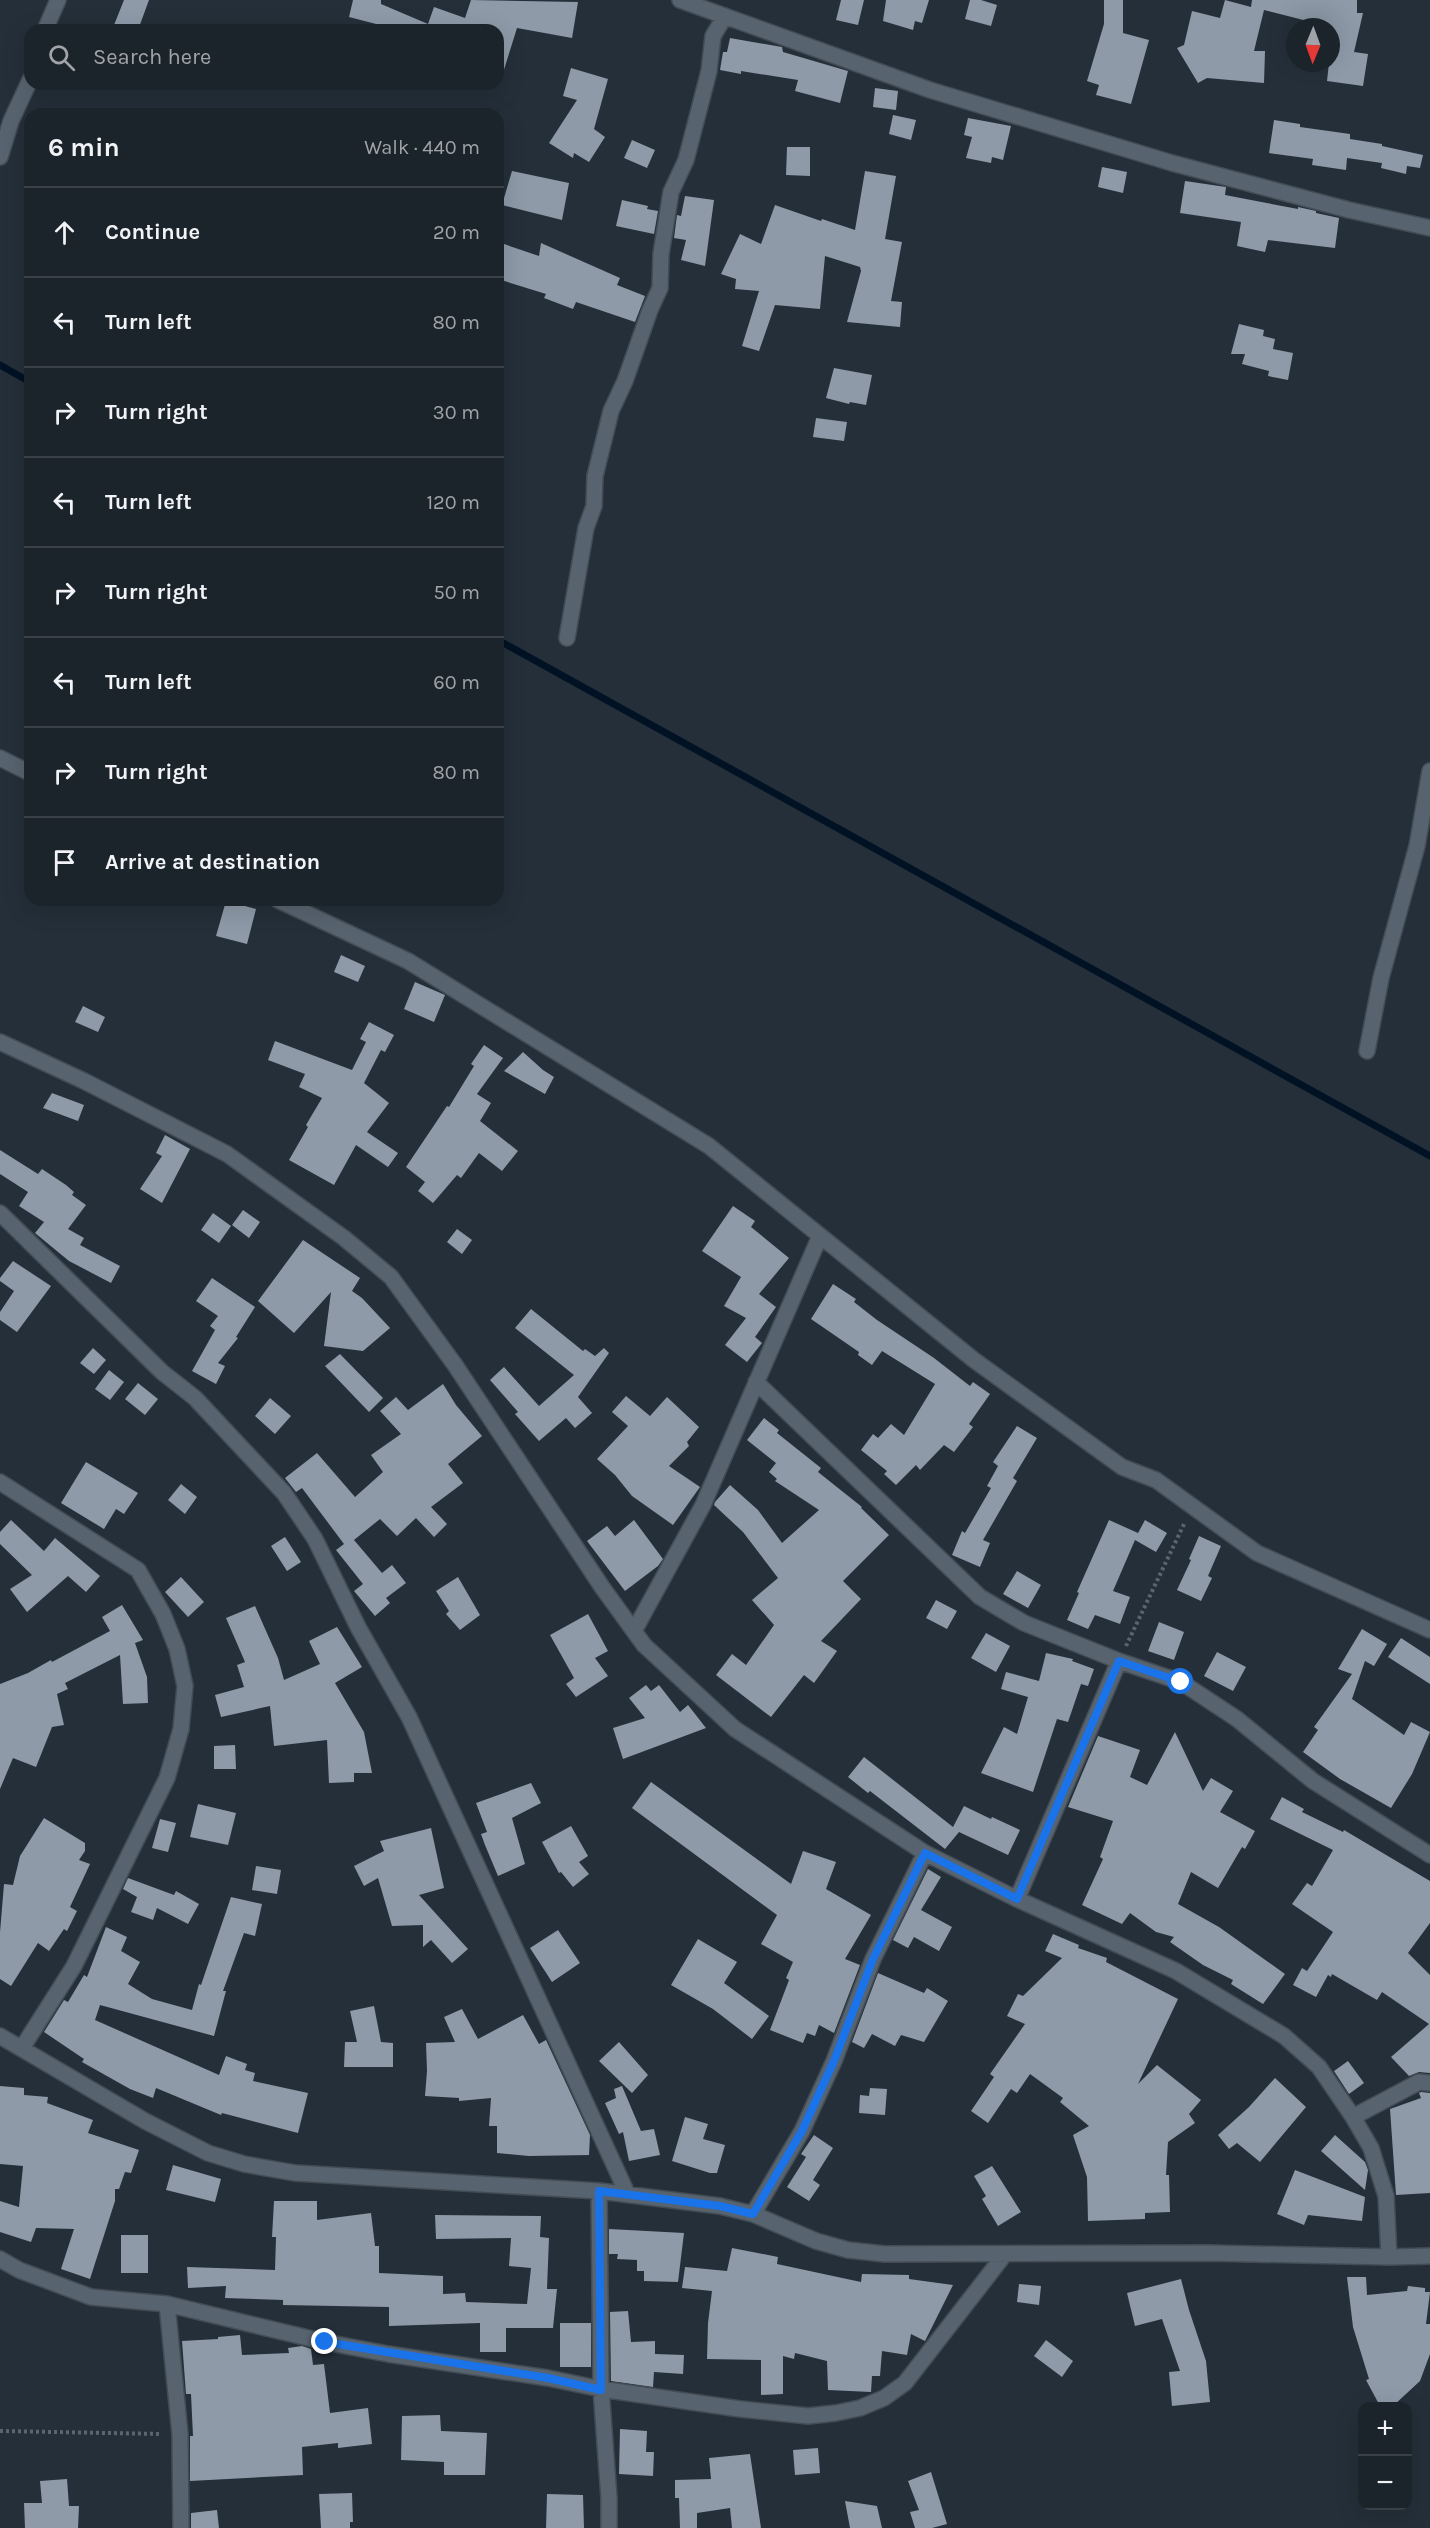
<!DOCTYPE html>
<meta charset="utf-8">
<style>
body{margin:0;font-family:Karla,sans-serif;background:#242b33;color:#f1f3f6}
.controls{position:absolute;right:18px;bottom:18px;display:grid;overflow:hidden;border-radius:12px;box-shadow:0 6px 24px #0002}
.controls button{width:54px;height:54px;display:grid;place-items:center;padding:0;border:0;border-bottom:2px solid #394047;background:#1b232b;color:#f1f3f6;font:30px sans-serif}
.compass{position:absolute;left:1286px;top:18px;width:54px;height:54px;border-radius:50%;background:#1b232b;box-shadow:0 6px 24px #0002;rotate:181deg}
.stop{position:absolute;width:18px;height:18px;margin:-14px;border:4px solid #1a73e8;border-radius:50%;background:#fff}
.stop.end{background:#1a73e8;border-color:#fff;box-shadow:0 2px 6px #0008}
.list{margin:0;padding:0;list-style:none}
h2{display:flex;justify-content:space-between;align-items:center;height:78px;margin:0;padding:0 24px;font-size:26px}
h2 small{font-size:20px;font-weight:400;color:#a0a4a9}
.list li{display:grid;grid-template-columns:39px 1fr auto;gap:18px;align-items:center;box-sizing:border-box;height:90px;padding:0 24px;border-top:2px solid #394047}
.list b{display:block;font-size:22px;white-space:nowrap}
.list em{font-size:20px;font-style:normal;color:#a0a4a9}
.icon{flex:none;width:33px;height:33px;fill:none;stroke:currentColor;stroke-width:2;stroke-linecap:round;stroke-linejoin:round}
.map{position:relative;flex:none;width:1430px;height:2528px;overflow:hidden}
.search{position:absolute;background:#1b232b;box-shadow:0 6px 24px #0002;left:24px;top:24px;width:480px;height:66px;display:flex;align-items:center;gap:15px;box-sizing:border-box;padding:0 21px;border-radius:18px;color:#a0a4a9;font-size:22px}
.panel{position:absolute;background:#1b232b;box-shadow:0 6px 24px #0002;left:24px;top:108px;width:480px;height:798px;border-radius:18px}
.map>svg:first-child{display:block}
</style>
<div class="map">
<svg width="1430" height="2528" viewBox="0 0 1430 2528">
<rect width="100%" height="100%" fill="#242f39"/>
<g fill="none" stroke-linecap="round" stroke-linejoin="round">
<!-- stream -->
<path stroke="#011224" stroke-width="7" d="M0,365L30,382
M498,640L1430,1156"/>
</g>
<!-- building -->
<path fill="#8e9aa8" d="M124,0H149L138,30H112Z
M353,0H381V4L428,24L434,7L465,18L471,0L578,2L572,38L517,28L502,76L498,75V30H378L380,25L349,17Z
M841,0H864L858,25L836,20Z
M886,0H929L922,23L915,21L913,30L883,21Z
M970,0H981L997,5L991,26L965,19Z
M1104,0H1123V33L1149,40L1131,104L1096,95L1099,85L1087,81L1104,24Z
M1225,0L1251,7L1252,0H1357V13H1363L1354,52L1368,54L1363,86L1327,81L1329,63H1331V27L1264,10L1254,51H1265L1264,83L1207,78L1198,83L1177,48L1184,45L1192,11L1220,18Z
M730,38L782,47L783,52L848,71L840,103L795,91L798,80L741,71V74L720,70L723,52H727Z
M571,68L608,79L594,129L605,137L589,162L574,153L573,158L549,143L577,100L563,96Z
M875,88L898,91L896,110L873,107Z
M893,115L916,120L911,140L889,134Z
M968,118L1011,126L1003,160L992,157L991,163L966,158L972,137L964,135Z
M1274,120L1300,124V127L1350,134V139L1382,144V146L1423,155L1420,168L1407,166L1406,174L1381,168L1382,163L1347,158L1346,170L1312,165L1313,159L1269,153Z
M632,140L655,150L647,168L624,158Z
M787,147H810V176L786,175Z
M1102,167L1127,172L1123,193L1098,187Z
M512,171L569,183L562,220L502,205Z
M865,171L896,176L885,239L902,242L891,301L902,302L900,327L847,322L861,271L860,267L825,256L820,309L775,305L759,351L742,346L759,291L735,289L736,279L721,274L740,234L761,244L775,205L821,221L822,219L855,230Z
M1185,181L1226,187L1225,195L1298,209V207L1316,211V213L1339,218L1335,248L1268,240L1265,252L1237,246L1241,222L1180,213Z
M685,196L714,200L705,266L681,260L686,240L674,238L677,215L681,216Z
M622,200L648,206L647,209L658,211L654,234L616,226Z
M498,242L539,256L541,243L620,278L617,285L645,296L635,322L576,302L573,309L544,298L546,294L498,279Z
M1239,324L1264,330L1263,336L1275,339L1273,349L1293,353L1288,380L1268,376L1269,371L1242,364L1245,354H1231Z
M834,368L872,375L866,405L850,402L849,404L826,398Z
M816,418L847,422L844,441L813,437Z
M226,901L256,909L247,944L216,936Z
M341,955L365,966L358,982L334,972Z
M415,982L445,995L434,1022L404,1009Z
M83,1006L105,1017L98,1032L75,1022Z
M369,1022L394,1035L385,1052L381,1050L364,1083L389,1103L367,1132L398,1153L388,1167L356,1145L334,1185L289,1160L308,1127L306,1125L322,1098L299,1087L305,1074L268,1060L275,1041L352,1070L366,1042L360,1039Z
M484,1045L503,1058L477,1094L491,1103L480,1121L518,1151L502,1171L479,1153L461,1178L457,1175L433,1203L418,1191L425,1182L406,1167L447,1106L449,1107L474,1066L471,1064Z
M523,1052L543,1070L554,1077L545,1094L504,1071Z
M52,1093L84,1105L78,1121L43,1108Z
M165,1135L190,1149L162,1203L140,1189L162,1156L156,1153Z
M0,1150L38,1174L42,1169L66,1185L74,1192L72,1195L86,1205L68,1229L84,1238L80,1245L120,1266L111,1283L69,1261L35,1233L44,1222L19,1206L28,1192L0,1174Z
M733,1206L755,1221L751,1227L789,1258L759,1294L776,1307L755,1337L762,1343L747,1362L725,1345L746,1318L724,1306L741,1277L702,1251Z
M243,1210L260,1222L249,1238L232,1225Z
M213,1213L231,1226L219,1243L201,1230Z
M457,1229L472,1240L462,1254L447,1242Z
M303,1240L360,1278L352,1291L362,1298L390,1328L363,1351L324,1346L331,1292L294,1333L258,1301Z
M13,1261L51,1286L17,1332L0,1320V1312L14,1291L0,1281V1278Z
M212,1278L255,1307L236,1337L238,1338L218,1363L225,1366L216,1384L192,1371L215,1330L210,1326L218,1316L196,1301Z
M833,1284L856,1299L854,1302L877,1320L934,1358L970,1386L973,1382L990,1394L969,1424L973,1427L954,1452L944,1445L920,1470L916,1465L896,1485L884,1474L887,1471L861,1450L873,1434L878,1438L891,1424L904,1435L935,1384L882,1351L872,1365L858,1355L859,1352L811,1319Z
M531,1309L583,1351L585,1349L595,1356L604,1348L609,1353L578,1397L592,1413L575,1428L566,1418L539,1441L515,1414L518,1412L490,1380L504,1367L539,1406L574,1375L515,1328Z
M93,1348L106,1360L94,1374L80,1363Z
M340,1354L383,1398L369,1412L325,1366Z
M109,1370L124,1382L110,1400L95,1389Z
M138,1383L158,1399L145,1415L125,1399Z
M443,1384L456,1405L482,1436L448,1464L463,1483L431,1507L447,1524L434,1537L416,1518L397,1536L380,1519L354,1540L382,1573L392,1565L406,1583L386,1598L390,1603L375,1616L354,1591L363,1584L336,1550L344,1544L302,1488L296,1492L285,1478L317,1453L355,1497L383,1472L371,1455L401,1434L380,1411L396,1397L408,1410Z
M626,1396L650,1416L667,1397L699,1427L687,1442L689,1446L669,1466L700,1487L673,1525L632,1496L615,1475L597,1459L628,1426L612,1412Z
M270,1398L291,1416L275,1434L255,1416Z
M764,1418L779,1430L777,1433L821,1468L818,1472L862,1507L861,1508L889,1535L843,1581L861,1599L821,1641L837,1651L814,1683L804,1675L771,1717L716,1675L732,1654L746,1665L774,1625L752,1600L778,1578L743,1532L714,1505L715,1502L730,1485L758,1510L782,1543L819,1510L775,1481L777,1479L769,1472L776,1463L747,1440Z
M1017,1426L1037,1438L1013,1478L1017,1481L983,1540L990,1543L980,1567L952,1555L962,1531L965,1533L991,1488L987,1486L998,1466L993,1462Z
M86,1462L138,1493L124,1514L116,1509L104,1529L61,1503Z
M181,1484L197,1497L185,1514L168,1500Z
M11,1520L44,1551L55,1538L100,1576L86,1592L68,1576L27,1612L10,1589L32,1575L0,1544V1532Z
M634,1520L663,1559L658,1566L625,1591L587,1541L607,1526L615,1536Z
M1109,1520L1138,1533L1137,1535L1145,1520L1167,1533L1156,1552L1135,1540L1113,1591L1130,1597L1120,1624L1095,1615L1088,1629L1067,1620L1079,1593L1077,1592Z
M1199,1536L1221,1546L1208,1576L1212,1578L1201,1601L1177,1590L1191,1560L1189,1559Z
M285,1537L301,1562L287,1571L271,1546Z
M1017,1571L1041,1585L1028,1608L1003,1594Z
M181,1577L204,1602L188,1617L165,1592Z
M458,1577L480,1615L460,1630L446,1614L449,1611L436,1591Z
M936,1600L957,1611L947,1629L926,1618Z
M122,1605L143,1640L135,1643L147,1677L148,1703L123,1704L120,1655L65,1683L68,1689L57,1694L64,1725L52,1727L36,1767L13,1758L0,1789V1684L28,1673L51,1660L52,1662L110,1631L102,1617Z
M255,1606L278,1658L284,1680L320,1664L309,1641L337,1627L362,1667L335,1683L364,1732L372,1773H354V1782L329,1783L327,1740L274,1746L270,1706L221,1717L215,1695L244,1687L237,1665L245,1662L226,1618Z
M588,1614L608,1651L595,1658L608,1676L576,1697L566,1684L574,1678L550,1635Z
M1159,1622L1184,1632L1174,1660L1148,1651Z
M1362,1629L1387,1644L1374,1666L1365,1661L1352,1699L1404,1735L1411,1722L1430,1732L1412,1774L1391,1808L1340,1779L1303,1752L1318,1730L1314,1727L1352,1674L1338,1669Z
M986,1633L1010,1646L996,1672L971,1658Z
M1401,1638L1430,1657V1684L1388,1657Z
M1217,1652L1246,1667L1233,1691L1204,1676Z
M1046,1653L1073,1659L1072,1661L1094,1669L1088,1686L1081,1684L1068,1722L1057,1719L1033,1792L981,1773L1004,1727L1017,1734L1028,1697L1001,1689L1006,1672L1039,1681Z
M646,1685L651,1691L659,1685L680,1712L688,1705L706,1728L623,1759L613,1728L645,1718L629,1698Z
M1175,1732L1203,1791L1211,1778L1233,1791L1220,1812L1255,1831L1245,1849L1242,1847L1218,1888L1191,1872L1178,1904L1219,1927L1285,1974L1263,2004L1231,1984L1233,1980L1203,1965L1170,1942L1174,1937L1156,1932L1130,1913L1122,1924L1082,1905L1103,1859L1100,1857L1113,1821L1068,1807L1098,1736L1140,1750L1130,1777L1147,1785Z
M235,1745L236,1769H214V1746Z
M864,1757L953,1827L964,1806L991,1819L992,1817L1020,1830L1008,1855L959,1832L945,1849L870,1791L868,1793L848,1777Z
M651,1782L791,1884L803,1851L836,1862L826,1889L871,1915L845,1959L860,1965L834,2033L819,2025L815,2036L807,2033L803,2043L770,2030L789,1980L786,1978L793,1962L761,1944L777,1915L632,1808Z
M531,1783L541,1803L512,1818L525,1864L498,1876L485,1845L481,1834L487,1832L476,1803Z
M1282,1797L1304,1809L1302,1812L1343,1832L1344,1830L1430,1881V1923L1408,1953L1430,1975V2073L1419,2072L1409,2076L1391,2057L1429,2024L1382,1992L1377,2000L1332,1974L1331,1977L1328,1975L1316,1997L1293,1985L1302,1968L1307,1971L1333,1932L1292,1904L1307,1883L1312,1886L1333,1850L1270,1819Z
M198,1804L236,1813L228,1845L190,1837Z
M44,1818L85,1843V1851L79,1860L90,1864L70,1907L77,1911L67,1931L64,1929L49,1951L38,1943L11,1986L0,1979V1932L4,1884L13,1885L20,1856Z
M160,1819L176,1823L168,1852L152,1848Z
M571,1826L588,1856L579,1862L589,1874L573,1887L561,1872L559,1873L542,1842Z
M431,1828L444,1888L419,1895L468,1949L452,1963L431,1940L423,1947V1925L392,1926L378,1878L364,1886L354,1866L384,1851L380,1841Z
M256,1866L281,1870L277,1894L252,1890Z
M928,1869L941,1877L921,1910L952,1927L939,1951L914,1937L908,1948L893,1940Z
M128,1878L174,1895L176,1891L199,1904L188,1924L157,1908L153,1920L131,1912L137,1897L123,1889Z
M231,1897L262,1904L255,1936L244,1933L223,1991H226L214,2036L100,2005L95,2020L219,2075L226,2056L247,2064L245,2070L255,2073L253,2081L308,2093L298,2133L222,2113L221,2115L156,2088L153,2098L130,2089L82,2062L84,2059L44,2032L64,2000L68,2002L84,1975L87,1977L106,1927L127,1937L121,1951L140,1962L128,1984L152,1999L192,2010L199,1984L201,1985Z
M558,1930L580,1963L552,1982L530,1948Z
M1053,1934L1079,1945L1078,1948L1107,1958L1106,1962L1178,1999L1138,2084L1157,2065L1201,2100L1189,2114L1195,2123L1168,2142L1166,2175H1169L1170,2212L1145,2213V2219L1088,2221L1087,2177L1073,2135L1089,2126L1060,2102L1063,2098L1030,2074L1017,2093L1011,2089L988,2123L971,2111L994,2077L990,2074L1025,2024L1007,2016L1018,1994L1023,1996L1062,1958L1045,1951Z
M698,1939L737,1962L724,1983L769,2016L752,2039L713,2009L671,1985Z
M878,1973L924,1993L927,1988L948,2001L924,2042L901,2035L895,2046L872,2034L864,2048L852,2042Z
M374,2006L381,2042L393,2043V2067H344L345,2042H357L350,2011Z
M462,2009L478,2039L523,2015L539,2044L546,2040L590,2135L589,2155L529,2156L497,2153V2126H489L491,2098L459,2101V2098L425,2096L427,2071L426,2043L455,2042L444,2017Z
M619,2042L648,2075L632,2093L599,2061Z
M1348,2061L1364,2083L1349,2094L1334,2071Z
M1275,2078L1306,2107L1260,2162L1237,2143L1229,2149L1218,2135L1249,2107Z
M0,2086L24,2088V2095L48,2097L47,2103L93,2120L88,2133L139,2150L131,2173L125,2172L119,2189H115V2201L90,2279L61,2269L74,2229L36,2228L31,2242L0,2232V2201L19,2207L23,2166L0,2164Z
M622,2086L641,2131L654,2129L660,2155L629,2161L623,2132L619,2134L605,2103L616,2098L614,2089Z
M870,2088L887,2089L885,2115L859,2113L860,2095L869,2096Z
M1421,2092L1430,2093V2193L1396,2195L1390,2109L1421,2098L1419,2093Z
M685,2117L708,2124L703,2139L725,2145L717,2173H710L672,2161Z
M814,2135L833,2148L813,2180L820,2185L809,2201L787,2187L806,2157L801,2154Z
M1335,2135L1365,2162L1368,2170L1365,2190L1321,2151Z
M173,2165L221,2179L215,2202L166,2190Z
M992,2166L1021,2212L998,2226L982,2199L986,2196L974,2176Z
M1295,2170L1365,2197L1362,2221L1308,2215L1304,2225L1277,2214Z
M274,2201H317V2220L371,2213L375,2246H379V2273L443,2276V2294L465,2293L466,2302L527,2304L531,2268L509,2266L511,2238L436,2239L435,2215L541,2216L540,2237L549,2238L547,2289H557L553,2328H506V2352H480V2323L389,2326V2307L283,2305V2300L225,2298L226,2286L188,2288L187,2267L275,2270L276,2237H272Z
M609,2229L684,2233L678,2282L644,2281V2271H637V2260L617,2259L618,2254H609Z
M121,2235H148V2273H121Z
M732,2248L778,2257L777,2264L861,2282L862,2274L909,2275V2279L953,2285L925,2341L911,2334L907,2355L882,2351L880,2376H872L871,2392L828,2390L827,2361L795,2353L794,2359L783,2356V2394L761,2395V2360L707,2359L708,2323L712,2291L682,2288L685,2267L727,2271Z
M1347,2277H1366L1367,2295L1407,2291L1408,2286L1425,2288V2292H1430L1426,2324H1430V2354L1420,2381L1393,2406H1380L1366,2380L1369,2379L1353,2327Z
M1181,2279L1189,2310L1206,2361L1210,2402L1172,2406L1169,2372L1180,2371L1162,2319L1135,2326L1127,2293Z
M1019,2284L1041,2286L1039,2305L1017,2302Z
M628,2311L631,2342L655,2341V2354L684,2355L683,2374L654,2372L653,2387L611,2381L610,2312Z
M560,2323H591V2367H560Z
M240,2335L242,2355L289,2353L288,2348L302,2346L311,2349L313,2365L324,2364L330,2413L368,2408L372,2444L338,2448V2443L302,2447L303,2475L190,2481V2436H193L191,2394H186L182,2341L218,2339V2337Z
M1046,2340L1073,2361L1062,2377L1034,2356Z
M440,2415L441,2431L487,2433L485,2475H444V2462L401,2460L402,2416Z
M620,2429L647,2431L646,2452H654L653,2476L619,2474Z
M818,2448L820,2473L795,2475L793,2450Z
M750,2454L761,2528H732L730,2508L697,2513V2528H680L679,2498H675V2480L711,2479L709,2458Z
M931,2472L947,2524L932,2528H915L910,2512L919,2510L908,2481Z
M67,2479L69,2506H79L78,2528H25L24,2503H42L40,2481Z
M352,2493L353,2522H350V2528H321L319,2494Z
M547,2494L583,2495L584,2528H546Z
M845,2501L877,2506L882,2528H850Z
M217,2510L219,2528H191V2513Z"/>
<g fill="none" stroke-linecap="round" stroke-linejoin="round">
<defs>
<path id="minor" d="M680,0L930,90L1172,163L1349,210L1430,228
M45,30L58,0
M0,157L11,121L30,80
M567,638L586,528L594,506L595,476L611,411L625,381L650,310L660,288L661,254L671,192L686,160L709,71L713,36L725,16
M0,758L30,773
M278,900L408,961L709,1146L974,1360L1122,1467L1156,1480L1257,1553L1430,1630
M0,1042L84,1081L227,1154L344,1238L391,1277L455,1365L602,1587L644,1645L735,1729L925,1853L1017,1899L1176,1971L1284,2036L1319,2067L1353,2117L1371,2148L1386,2196L1389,2257
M1367,1051L1381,978L1417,846L1430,771
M0,1213L162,1372L195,1398L284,1493L315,1539L358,1627L409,1717L627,2193
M756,1382L980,1597L1024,1623L1119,1661L1181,1682L1237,1719L1313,1781L1430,1855
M0,1482L138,1570L163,1614L177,1649L185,1686L181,1729L167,1778L74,1966L22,2048
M634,1631L703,1505L820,1236
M1017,1899L1119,1661
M0,2036L145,2121L208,2153L244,2164L295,2173L599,2191L720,2206L753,2214L816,2241L848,2250L885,2254L1209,2253L1389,2257L1430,2256
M1353,2117L1419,2082L1430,2083
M599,2191L601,2389L609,2498V2528
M753,2214L802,2131L834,2061L873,1959L925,1853
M0,2259L19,2270L91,2297L167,2304L325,2342L388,2354L548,2378L601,2389L740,2409L808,2416L836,2413L860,2408L884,2398L905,2383L1005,2254
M167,2304L180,2434L181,2528"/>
</defs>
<!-- minor casing -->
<use href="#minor" stroke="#434c54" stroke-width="18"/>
<!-- path -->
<path stroke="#5b656e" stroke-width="4" stroke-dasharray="3 3" stroke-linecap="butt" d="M1126,1646L1185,1522
M0,2431L162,2434"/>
<!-- minor -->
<use href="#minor" stroke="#57636f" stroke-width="15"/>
</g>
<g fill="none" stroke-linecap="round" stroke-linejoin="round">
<!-- route -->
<path stroke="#1a73e8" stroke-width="8" d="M325,2342L548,2378L601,2390L599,2191L720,2206L753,2214L802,2131L834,2061L873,1959L925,1853L1017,1899L1119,1661L1181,1682"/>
</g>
</svg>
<div class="controls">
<button>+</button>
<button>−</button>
</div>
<svg class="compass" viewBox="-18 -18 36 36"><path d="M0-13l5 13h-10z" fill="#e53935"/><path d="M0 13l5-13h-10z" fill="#a0a4a9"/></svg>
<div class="stop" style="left:1181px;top:1682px"></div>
<div class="stop end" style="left:325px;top:2342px"></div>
<div class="search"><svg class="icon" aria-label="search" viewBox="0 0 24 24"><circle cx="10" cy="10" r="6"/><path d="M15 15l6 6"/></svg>Search here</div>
<section class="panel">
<h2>6 min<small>Walk · 440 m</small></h2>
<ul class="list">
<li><svg class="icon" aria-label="ahead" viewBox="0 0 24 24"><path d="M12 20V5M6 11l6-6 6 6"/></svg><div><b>Continue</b></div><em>20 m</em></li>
<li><svg class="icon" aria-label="left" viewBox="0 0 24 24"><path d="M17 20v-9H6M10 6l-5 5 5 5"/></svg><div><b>Turn left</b></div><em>80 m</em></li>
<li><svg class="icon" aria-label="right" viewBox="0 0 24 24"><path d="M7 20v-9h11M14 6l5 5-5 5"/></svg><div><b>Turn right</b></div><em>30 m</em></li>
<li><svg class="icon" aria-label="left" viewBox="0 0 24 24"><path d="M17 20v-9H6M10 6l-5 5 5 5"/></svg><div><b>Turn left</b></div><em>120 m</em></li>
<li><svg class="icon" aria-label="right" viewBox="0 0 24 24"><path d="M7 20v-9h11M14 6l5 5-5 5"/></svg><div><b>Turn right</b></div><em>50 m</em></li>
<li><svg class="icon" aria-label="left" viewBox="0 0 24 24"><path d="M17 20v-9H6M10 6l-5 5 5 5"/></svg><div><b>Turn left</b></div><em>60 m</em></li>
<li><svg class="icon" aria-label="right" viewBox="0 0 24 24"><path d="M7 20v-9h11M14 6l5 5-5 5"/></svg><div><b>Turn right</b></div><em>80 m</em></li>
<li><svg class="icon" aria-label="arrive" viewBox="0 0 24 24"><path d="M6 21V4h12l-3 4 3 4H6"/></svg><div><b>Arrive at destination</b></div></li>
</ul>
</section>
</div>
